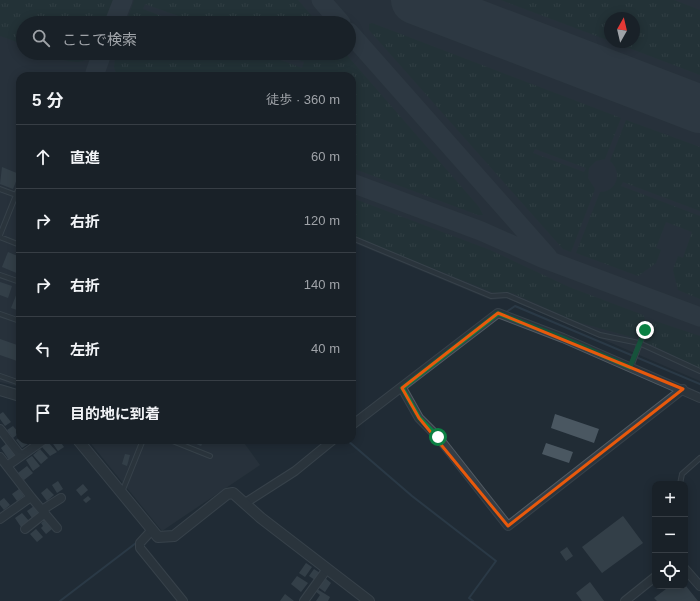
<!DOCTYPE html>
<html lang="ja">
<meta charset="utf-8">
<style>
body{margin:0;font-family:Arial,"Noto Sans JP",sans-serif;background:#222930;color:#f1f3f6}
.controls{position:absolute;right:12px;bottom:12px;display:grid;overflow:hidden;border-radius:8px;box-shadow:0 2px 10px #0003}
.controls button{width:36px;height:36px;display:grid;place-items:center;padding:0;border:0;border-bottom:1px solid #373e45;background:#192128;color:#f1f3f6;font:20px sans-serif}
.compass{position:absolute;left:604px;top:12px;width:36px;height:36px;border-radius:50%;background:#192128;box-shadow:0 2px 10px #0003;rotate:8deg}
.stop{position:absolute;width:12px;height:12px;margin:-9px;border:3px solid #0b8043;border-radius:50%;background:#fff}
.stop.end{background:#0b8043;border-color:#fff;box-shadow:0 1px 4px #0008}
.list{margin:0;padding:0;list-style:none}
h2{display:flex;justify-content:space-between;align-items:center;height:52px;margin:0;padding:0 16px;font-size:17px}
h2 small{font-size:13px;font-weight:400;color:#9fa3a8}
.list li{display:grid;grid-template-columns:26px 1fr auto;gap:12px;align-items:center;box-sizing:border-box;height:64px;padding:0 16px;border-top:1px solid #373e45}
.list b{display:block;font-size:15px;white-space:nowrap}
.list em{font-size:13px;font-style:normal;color:#9fa3a8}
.icon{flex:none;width:22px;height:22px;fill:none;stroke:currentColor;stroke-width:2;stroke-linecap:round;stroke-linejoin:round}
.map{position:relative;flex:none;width:700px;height:601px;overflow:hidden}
.search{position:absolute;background:#192128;box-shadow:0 2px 10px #0003;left:16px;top:16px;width:340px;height:44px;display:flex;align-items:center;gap:10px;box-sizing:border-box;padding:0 14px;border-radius:22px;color:#9fa3a8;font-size:15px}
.panel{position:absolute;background:#192128;box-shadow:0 2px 10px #0003;left:16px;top:72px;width:340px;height:372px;border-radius:12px}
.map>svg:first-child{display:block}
</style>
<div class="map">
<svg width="700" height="601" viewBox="0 0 700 601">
<defs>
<pattern id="grass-tufts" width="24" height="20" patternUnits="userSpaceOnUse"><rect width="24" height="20" fill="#273b3a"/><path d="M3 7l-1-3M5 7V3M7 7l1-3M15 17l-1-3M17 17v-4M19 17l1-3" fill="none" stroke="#455"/></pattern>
</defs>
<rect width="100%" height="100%" fill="#212c35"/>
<!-- airport -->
<path fill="#2f3943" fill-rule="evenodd" d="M0,0H700V381L506,298L491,300L352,242V76H20V387L0,382ZM610,18H634V42H610ZM23,23H349V53H23Z
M88,440H242L260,465L162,531Z"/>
<!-- grass -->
<path fill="url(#grass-tufts)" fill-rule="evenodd" d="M0,0H113L104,23H23V44L0,36Z
M134,0H298L318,23H198L145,4L143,9L180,23H126Z
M501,0H674L700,10V75L613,42H634V18H610V41Z
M372,23L621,118L605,159L596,161L589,168L588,178L595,189L571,252L563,249L555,240L369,30V24ZM535,149L586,168L584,172L533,153Z
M46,53H94C80,70 63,59 46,53Z
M116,53H262L302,68L304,62L280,53H345L479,207L483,215H478L352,168V76H117L114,67Z
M626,120L700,147V211L623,182L621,186L700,216V299L678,290L673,270L678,256L683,258L692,232L666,222L656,248L661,250L656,263L638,276L576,253L600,192C617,192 623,172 610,161Z
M352,198L490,250L569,287L643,315L645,319C644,326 641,335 635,338L577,322L512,293H494L352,236Z
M655,321L700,336V368L645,342L651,325Z"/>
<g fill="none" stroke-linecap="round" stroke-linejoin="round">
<!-- stream -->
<path stroke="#364a5c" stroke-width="2" d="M505,313L515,306L700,384
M347,440L412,496L496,561L469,598L473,601
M60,601L136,543"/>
<!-- taxiway -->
<path stroke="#3d4852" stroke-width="19" d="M321,0L341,23
M443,0L456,15
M114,23L123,0
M349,32L548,257
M95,73L102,53
M352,183L481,231L542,258L700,317"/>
<!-- runway -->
<path stroke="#3d4852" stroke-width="48" d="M415,0L700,109"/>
</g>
<!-- building -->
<path fill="#4a5761" d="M2,167L19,174L13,189L0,184Z
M8,252L20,257L19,274L2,267Z
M0,282L12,286L8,298L0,295Z
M19,288L20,289V311L11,308Z
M0,339L20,346V362L0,355Z
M3,412L11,422L5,426L0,419V414Z
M555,414L599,429L594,443L551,428Z
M13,426L19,433L13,438L7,430Z
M20,437V440H25L28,444L22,448L16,440Z
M53,440H59L64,447L58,451L51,441Z
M192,440H204L201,446L192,442Z
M48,442L57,452L50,456L42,447Z
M546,443L573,452L569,463L542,454Z
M6,444L15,456L9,460L1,448Z
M40,449L48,458L41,464L33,455Z
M125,454L130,455L127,466L122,464Z
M32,456L40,466L33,471L26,460Z
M27,466L33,473L24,480L18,473Z
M58,481L63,489L57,493L52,485Z
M83,484L88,490L81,496L76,490Z
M47,488L54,495L47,501L41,493Z
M19,489L24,496L17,501L12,494Z
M88,496L91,499L86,503L83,500Z
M4,498L10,505L4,510L0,505V501Z
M34,506L38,513L32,518L27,511Z
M22,513L29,521L21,527L15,518Z
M623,516L643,543L602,573L582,547Z
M45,520L52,529L46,534L41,528L43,526L41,523Z
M36,529L43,537L37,542L30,534Z
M567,547L573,556L566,561L560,552Z
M306,563L312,567L305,577L299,573Z
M314,569L320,573L315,580L309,576Z
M297,576L308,583L301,592L291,584Z
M325,578L331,583L325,592L318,587Z
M590,582L604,601H582L576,593Z
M670,586H686L698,601H657L654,598Z
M317,589L330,597L328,601H316L320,595L315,591Z
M285,594L294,601H280Z"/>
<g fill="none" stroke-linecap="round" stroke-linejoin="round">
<defs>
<path id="service" d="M0,189L16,195
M0,235L20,185
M0,237L20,245
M352,238L491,296L507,295L600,335L639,343L700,371
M0,275L20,282
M0,314L20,321
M631,367L645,330
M0,376L20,383
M170,440L210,456
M680,484L682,474L700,458
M122,492L143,440"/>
<path id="minor" d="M402,388L419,418L438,437L508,526L683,389
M352,425L498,313L563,338L700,398
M0,429L21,456
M0,457L31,497L0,519
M7,466L44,440
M31,497L57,528
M245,503L295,471L333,440
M42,510L61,498
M25,529L45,513
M151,531L140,543V548L183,601
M685,569L700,586
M304,601L327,569
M625,601L655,577"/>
<path id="tertiary" d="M0,390L20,396
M78,440L158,537L174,536L227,494L233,493L261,518L369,601"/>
</defs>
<!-- service casing -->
<use href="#service" stroke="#525c64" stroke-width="6"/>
<!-- minor casing -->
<use href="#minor" stroke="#525c64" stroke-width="10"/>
<!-- tertiary casing -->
<use href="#tertiary" stroke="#525c64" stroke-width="12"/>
<!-- service -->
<use href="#service" stroke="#353e46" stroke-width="4"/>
<!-- minor -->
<use href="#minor" stroke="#353e46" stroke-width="8"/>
<!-- tertiary -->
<use href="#tertiary" stroke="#353e46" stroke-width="10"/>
</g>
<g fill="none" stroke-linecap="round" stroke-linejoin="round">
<!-- route -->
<path stroke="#0b8043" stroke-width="5" d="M438,437L419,418L402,388L498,313L563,338L630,367L645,330"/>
</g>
<!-- marked area -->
<path d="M0 0H700V601H0ZM498,313L683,389L508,526L419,418L402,388Z" fill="#212c35" fill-opacity=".55" fill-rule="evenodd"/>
<path fill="none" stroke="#e8590c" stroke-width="3" stroke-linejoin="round" d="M498,313L683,389L508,526L419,418L402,388Z"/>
</svg>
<div class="controls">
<button>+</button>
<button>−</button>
<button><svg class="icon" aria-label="locate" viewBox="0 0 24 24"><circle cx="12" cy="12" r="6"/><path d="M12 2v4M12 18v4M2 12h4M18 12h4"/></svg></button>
</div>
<svg class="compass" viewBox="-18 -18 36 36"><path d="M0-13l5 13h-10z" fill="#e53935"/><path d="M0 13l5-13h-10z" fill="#9fa3a8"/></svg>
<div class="stop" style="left:438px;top:437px"></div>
<div class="stop end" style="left:645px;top:330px"></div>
<div class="search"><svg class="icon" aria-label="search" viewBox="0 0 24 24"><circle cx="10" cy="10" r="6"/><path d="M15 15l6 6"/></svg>ここで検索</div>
<section class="panel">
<h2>5 分<small>徒歩 · 360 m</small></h2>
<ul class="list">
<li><svg class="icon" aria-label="ahead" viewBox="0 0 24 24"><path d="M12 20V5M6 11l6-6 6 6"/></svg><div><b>直進</b></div><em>60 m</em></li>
<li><svg class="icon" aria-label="right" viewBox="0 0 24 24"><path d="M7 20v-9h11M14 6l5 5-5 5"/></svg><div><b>右折</b></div><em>120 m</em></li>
<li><svg class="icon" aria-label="right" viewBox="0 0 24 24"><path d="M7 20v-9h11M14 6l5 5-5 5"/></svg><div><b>右折</b></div><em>140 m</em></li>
<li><svg class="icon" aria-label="left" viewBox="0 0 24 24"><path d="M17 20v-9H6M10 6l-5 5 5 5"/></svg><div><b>左折</b></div><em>40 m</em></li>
<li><svg class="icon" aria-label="arrive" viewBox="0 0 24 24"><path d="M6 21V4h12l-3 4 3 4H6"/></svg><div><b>目的地に到着</b></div></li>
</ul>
</section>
</div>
